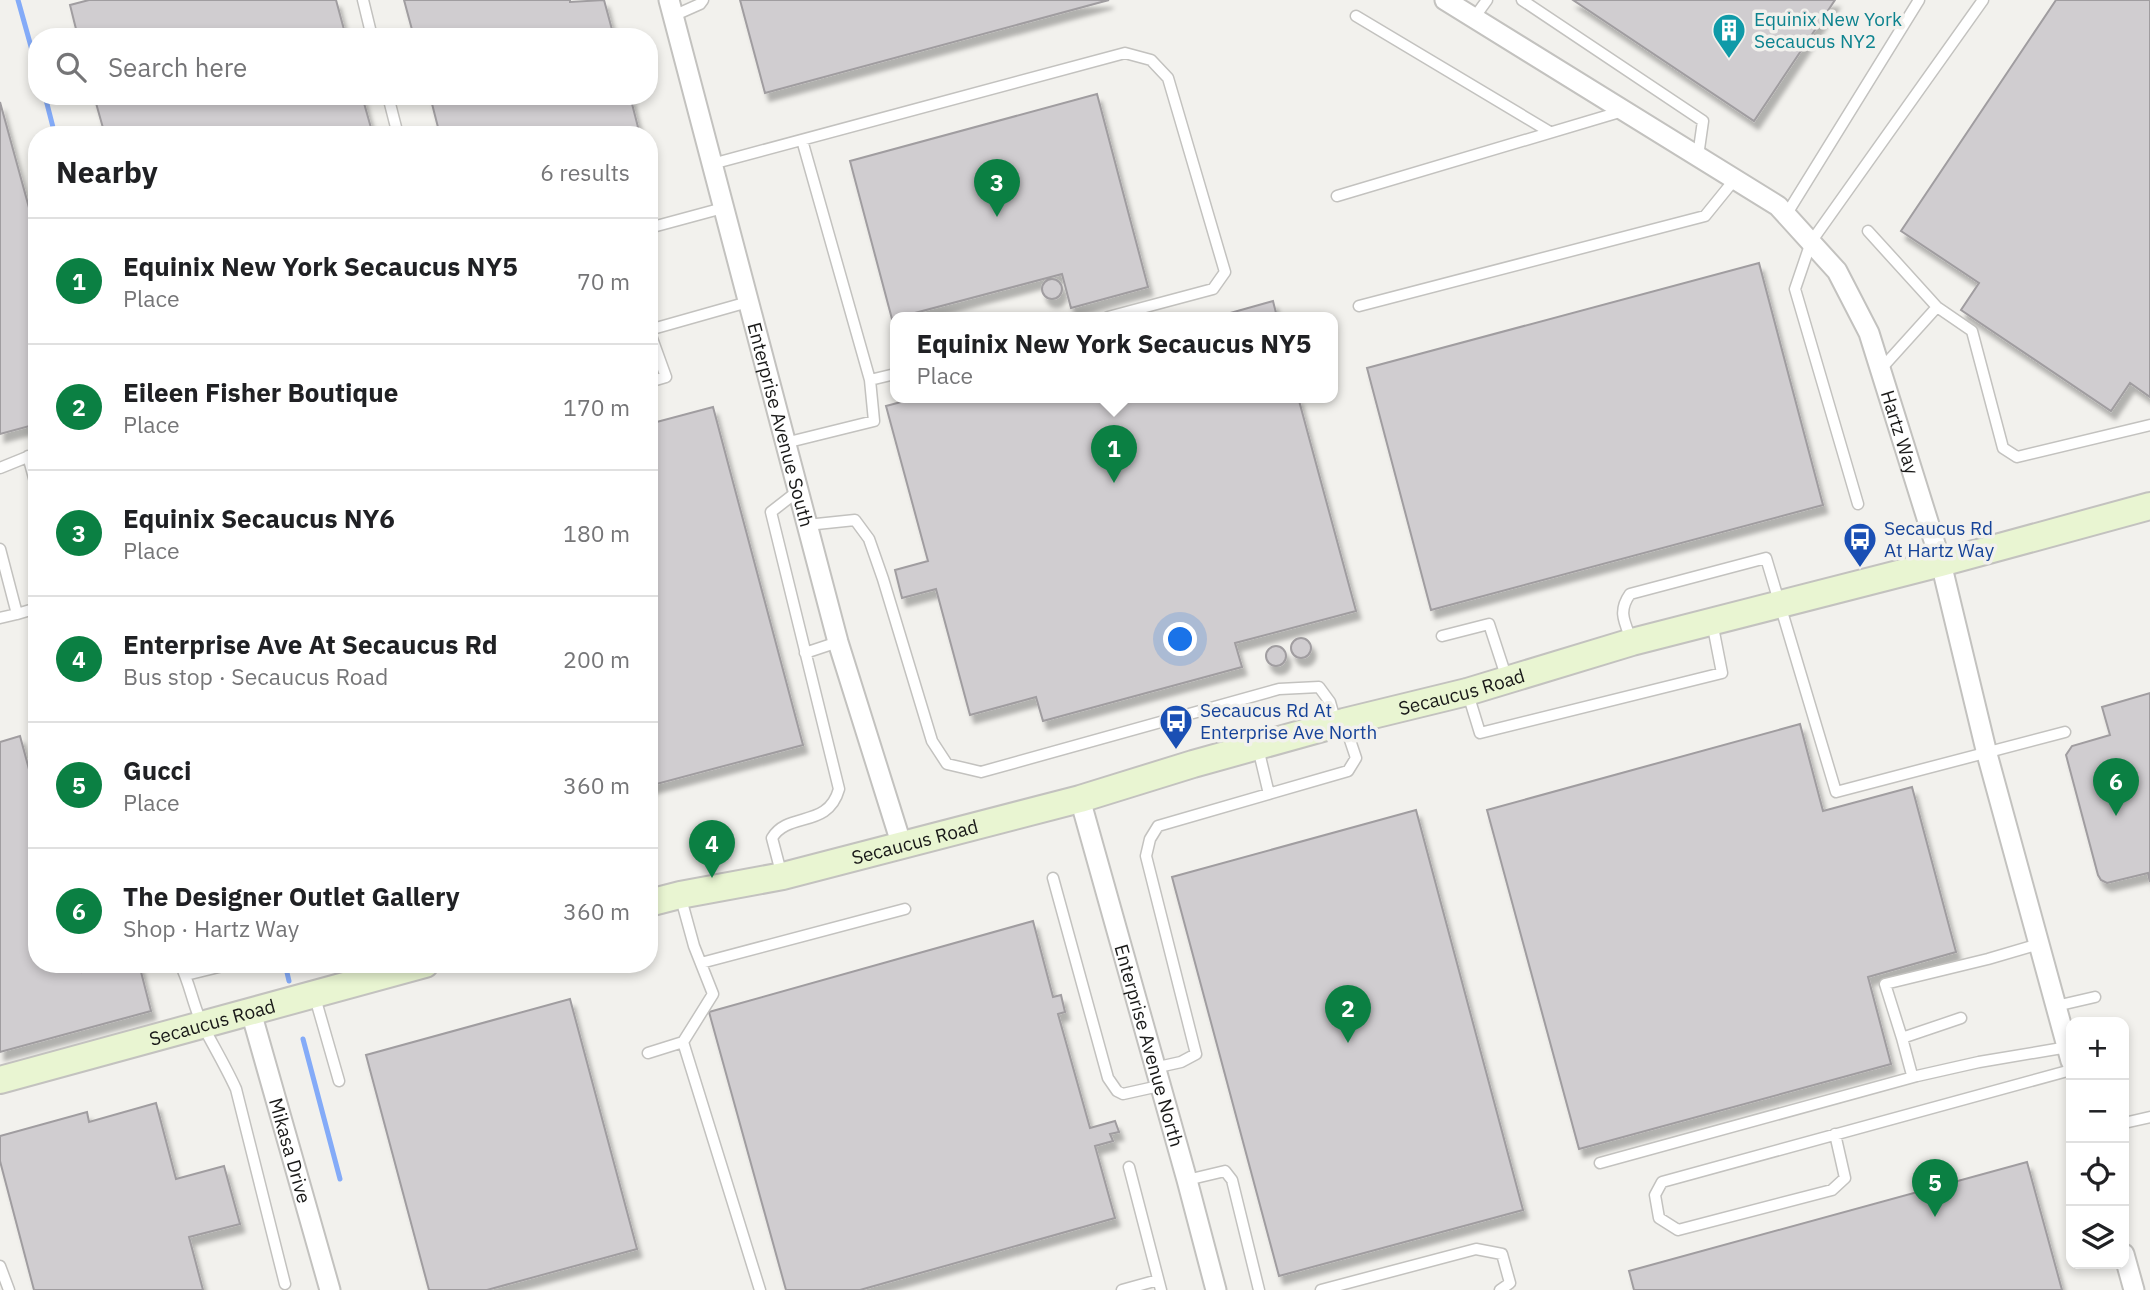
<!DOCTYPE html>
<meta charset="utf-8">
<style>
body{margin:0;font-family:"IBM Plex Sans",sans-serif;background:#f6f6f6;color:#202124}
.controls{position:absolute;right:21px;bottom:21px;display:grid;overflow:hidden;border-radius:14px;box-shadow:0 4px 10px #0003}
.controls button{width:63px;height:63px;display:grid;place-items:center;padding:0;border:0;border-bottom:2px solid #e0e0e0;background:#fff;color:#202124;font:35px sans-serif}
.you{position:absolute;left:1181px;top:640px;width:24px;height:24px;margin:-18px;border:5px solid #fff;border-radius:50%;background:#1a73e8;box-shadow:0 0 0 10px #1a73e833}
.badge{display:grid;place-items:center;width:46px;height:46px;border-radius:50%;background:#0b8043;color:#fff;font-size:23px;font-weight:700}
.pin{position:absolute;translate:-50% -58px;filter:drop-shadow(0 2px 4px #0008)}
.pin::after{content:'';position:absolute;top:37px;width:24px;height:21px;background:inherit;clip-path:polygon(0 0,100% 0,50% 100%)}
.popup{position:absolute;left:890px;top:312px;width:448px;height:91px;box-sizing:border-box;display:grid;place-content:center;border-radius:14px;background:#fff;filter:drop-shadow(0 2px 5px #0005);font-size:23px;white-space:nowrap;color:#757577}
.popup b{font-size:26px;color:#202124}
.popup::after{content:'';position:absolute;left:50%;top:100%;margin-left:-14px;border:14px solid transparent;border-top-color:#fff}
.list{margin:0;padding:0;list-style:none}
h2{display:flex;justify-content:space-between;align-items:center;height:91px;margin:0;padding:0 28px;font-size:30px}
h2 small{font-size:23px;font-weight:400;color:#757577}
.list li{display:grid;grid-template-columns:46px 1fr auto;gap:21px;align-items:center;box-sizing:border-box;height:126px;padding:0 28px;border-top:2px solid #e0e0e0}
.list b{display:block;font-size:26px;white-space:nowrap}
.list p{margin:0;font-size:23px;white-space:nowrap;color:#757577}
.list em{font-size:23px;font-style:normal;color:#757577}
.icon{flex:none;width:38px;height:38px;fill:none;stroke:currentColor;stroke-width:2;stroke-linecap:round;stroke-linejoin:round}
.map{position:relative;flex:none;width:2150px;height:1290px;overflow:hidden}
.search{position:absolute;background:#fff;box-shadow:0 4px 10px #0003;left:28px;top:28px;width:630px;height:77px;display:flex;align-items:center;gap:18px;box-sizing:border-box;padding:0 24px;border-radius:28px;color:#757577;font-size:26px}
.panel{position:absolute;background:#fff;box-shadow:0 4px 10px #0003;left:28px;top:126px;width:630px;height:847px;border-radius:28px}
.map>svg:first-child{display:block}
</style>
<div class="map">
<svg width="2150" height="1290" viewBox="0 0 2150 1290">
<defs>
<filter id="shadow"><feDropShadow dx="4.5" dy="8" stdDeviation="2" flood-color="#0004"/></filter>
</defs>
<rect width="100%" height="100%" fill="#f2f1ed"/>
<g fill="none" stroke-linecap="round" stroke-linejoin="round">
<!-- stream -->
<path stroke="#84abf8" stroke-width="5" d="M18,0L37,68
M45,96L55,135
M285,964L289,981
M303,1039L340,1179"/>
</g>
<!-- building -->
<path fill="#d0cdd0" stroke="#a09da0" stroke-width="2" filter="url(#shadow)" d="M89,0H336L346,37H78L70,5Z
M404,0H570V2L604,0L614,37H414Z
M740,0H1109L765,93Z
M1573,0H1835L1754,121Z
M2056,0H2150V397L2130,383L2111,411L1961,310L1979,283L1901,231Z
M1097,94L1148,287L1071,308L1062,274L892,319L850,161Z
M94,96H362L373,135H105Z
M430,96H630L640,135H440Z
M0,102L37,237V424L0,434Z
M1759,263L1823,505L1431,610L1367,368Z
M1042 289a10 10 0 1 1 20 0a10 10 0 1 1-20 0Z
M1273,301L1277,317H1216Z
M920,397H1298L1356,611L1235,643L1242,667L1043,721L1036,697L970,715L936,589L902,598L895,570L928,561L886,406Z
M713,407L803,745L649,786V424Z
M1291 648a10 10 0 1 1 20 0a10 10 0 1 1-20 0Z
M1266 656a10 10 0 1 1 20 0a10 10 0 1 1-20 0Z
M2150,693V882L2148,873L2107,883L2101,880L2098,875L2066,755L2072,746L2110,735L2102,707Z
M1800,724L1823,811L1912,787L1956,952L1868,977L1891,1064L1579,1149L1487,810Z
M20,736L37,799V964H80L82,972L112,964H139L151,1011L0,1052V742Z
M1416,810L1523,1210L1279,1276L1172,877Z
M1033,921L1053,997L1061,995L1065,1012L1058,1014L1090,1128L1115,1121L1119,1132L1110,1134L1113,1141L1095,1146L1115,1218L860,1290H786L709,1012Z
M570,999L637,1249L487,1290H429L366,1055Z
M156,1103L176,1179L224,1166L240,1224L189,1237L203,1290H34L0,1161V1136L87,1112L89,1122Z
M2027,1162L2062,1290H1634L1629,1271Z"/>
<g fill="none" stroke-linecap="round" stroke-linejoin="round">
<defs>
<path id="lane" d="M363,0L372,37
M1522,0L1703,121L1698,156
M673,16L700,4L703,0
M1356,16L1550,132
M1474,18L1487,0
M388,96L398,135
M802,140L870,380L895,374
M712,164L1125,53L1151,60L1168,78L1225,272L1213,289L1108,317
M1337,196L1623,111
M1786,215L1919,0
M649,228L723,208
M1868,231L1937,307
M1359,306L1705,216L1735,179
M649,330L748,302
M649,330L666,377L649,382
M1881,369L1937,307L1972,331L2003,448L2017,457L2150,425
M785,443L874,421L870,380
M28,456L37,489
M0,468L37,453
M1858,504L1795,289L1811,242L1983,0
M807,525L855,520L869,539L883,579L932,741L947,764L981,772L1279,689L1319,687L1330,702L1336,723
M0,549L17,614L0,618
M17,614L37,608
M1442,636L1489,624L1507,679
M1631,639C1624,621 1618,611 1630,594L1766,558L1836,792L2065,732
M805,653L838,642
M1468,694L1480,733L1722,673L1712,622
M1258,748L1269,794
M782,876L772,838C788,811 828,829 839,789L771,512L798,491
M1053,878L1108,1078L1117,1091L1123,1094L1159,1086
M701,963L905,909
M180,964C190,983 193,1006 203,1026C214,1047 226,1067 236,1089L285,1284
M186,975L231,964
M314,994L339,1081
M2056,1006L2095,997
M1961,1018L1902,1038L1885,984L1988,959L2039,944
M1902,1038L1912,1075L1917,1076L1979,1062L2068,1047
M683,1042L760,1290
M648,1053L683,1042L713,994L694,946L680,895
M1154,1068L1181,1062L1196,1054L1146,856L1150,839L1158,826L1348,771L1356,758L1344,722
M2124,1123L2150,1117
M1835,1134L1845,1178L1832,1190L1678,1230L1659,1218L1655,1195L1662,1182L2071,1070
M1600,1163L1917,1076
M1129,1167L1161,1290
M1187,1180L1225,1171L1232,1180L1259,1290
M0,1266L9,1290
M1122,1290L1158,1280
M1321,1290L1476,1249L1502,1254L1510,1283L1500,1290"/>
<g id="street">
<path id="s1" d="M669,0L838,642L902,846"/>
<path id="s2" d="M1445,0L1778,206L1837,271L1869,333L1941,563L1987,754L2071,1061"/>
<path id="s3" d="M1080,799L1187,1180L1216,1290"/>
<path id="s4" d="M251,1012L330,1290"/>
<path d="M2124,1254L2134,1290"/>
</g>
<g id="secondary">
<path id="s5" d="M649,903L680,895L783,876L1080,799L1193,764L1344,722L1467,692L1632,642L1941,563L2150,506"/>
<path id="s6" d="M0,1080L425,964"/>
</g>
</defs>
<!-- lane casing -->
<use href="#lane" stroke="#c3c2bf" stroke-width="13"/>
<!-- street casing -->
<use href="#street" stroke="#c3c2bf" stroke-width="23"/>
<!-- secondary casing -->
<use href="#secondary" stroke="#c3c2bf" stroke-width="30"/>
<!-- lane -->
<use href="#lane" stroke="#fff" stroke-width="10"/>
<!-- street -->
<use href="#street" stroke="#fff" stroke-width="19"/>
<!-- secondary -->
<use href="#secondary" stroke="#e9f5d2" stroke-width="26"/>
</g>
<!-- icons -->
<defs>
<symbol id="building-pin" viewBox="-11 -11 22 30"><path d="M0 17L-7.5 6A9.5 9.5 0 1 1 7.5 6Z" fill="#0f9aa8" stroke="#f2f1ed"/><path d="M-4-6H4V6H1V3H-1V6H-4ZM-2.5-4.3h1.7v1.8h-1.7ZM.8-4.3h1.7v1.8H.8ZM-2.5-1h1.7V.8h-1.7ZM.8-1h1.7V.8H.8Z" fill="#fff"/></symbol>
<symbol id="bus-pin" viewBox="-11 -11 22 30"><path d="M0 17L-7.5 6A9.5 9.5 0 1 1 7.5 6Z" fill="#1a4fb4" stroke="#f2f1ed"/><path d="M-5-6H5V4H4V6H2V4H-2V6H-4V4H-5ZM-3.5-4V0h7V-4ZM-3.5 1.2v1.5H-2V1.2ZM2 1.2v1.5H3.5V1.2Z" fill="#fff"/></symbol>
</defs>
<g fill-rule="evenodd">
<use href="#building-pin" x="1710" y="11" width="38" height="52"/>
<use href="#bus-pin" x="1841" y="520" width="38" height="52"/>
<use href="#bus-pin" x="1157" y="702" width="38" height="52"/>
</g>
<g text-anchor="middle" dominant-baseline="central" stroke-width="7" stroke-linejoin="round" paint-order="stroke">
<!-- culture labels -->
<g font-size="19" fill="#0d838f" stroke="#f2f1ed" text-anchor="start">
<text x="1754" y="19">Equinix New York<tspan x="1754" dy="22">Secaucus NY2</tspan></text>
</g>
<!-- street labels -->
<g font-size="19" fill="#191918" stroke="#f2f1ed">
<text stroke="none"><textPath href="#s1" startOffset="439">Enterprise Avenue South</textPath></text>
<text stroke="none"><textPath href="#s2" startOffset="653">Hartz Way</textPath></text>
<text stroke="none"><textPath href="#s5" startOffset="840">Secaucus Road</textPath></text>
<text stroke="none"><textPath href="#s5" startOffset="273">Secaucus Road</textPath></text>
<text stroke="none"><textPath href="#s6" startOffset="220">Secaucus Road</textPath></text>
<text stroke="none"><textPath href="#s3" startOffset="256">Enterprise Avenue North</textPath></text>
<text stroke="none"><textPath href="#s4" startOffset="144">Mikasa Drive</textPath></text>
</g>
<!-- transit labels -->
<g font-size="19" fill="#164399" stroke="#f2f1ed" text-anchor="start">
<text x="1884" y="528">Secaucus Rd<tspan x="1884" dy="22">At Hartz Way</tspan></text>
<text x="1200" y="710">Secaucus Rd At<tspan x="1200" dy="22">Enterprise Ave North</tspan></text>
</g>
</g>
</svg>
<div class="controls">
<button>+</button>
<button>−</button>
<button><svg class="icon" aria-label="locate" viewBox="0 0 24 24"><circle cx="12" cy="12" r="6"/><path d="M12 2v4M12 18v4M2 12h4M18 12h4"/></svg></button>
<button><svg class="icon" aria-label="layers" viewBox="0 0 24 24"><path d="M12 4l9 5-9 5-9-5zM3 14l9 5 9-5"/></svg></button>
</div>
<div class="you"></div>
<div class="pin badge" style="left:1114px;top:483px">1</div>
<div class="popup"><b>Equinix New York Secaucus NY5</b>Place</div>
<div class="pin badge" style="left:1348px;top:1043px">2</div>
<div class="pin badge" style="left:997px;top:217px">3</div>
<div class="pin badge" style="left:712px;top:878px">4</div>
<div class="pin badge" style="left:1935px;top:1217px">5</div>
<div class="pin badge" style="left:2116px;top:816px">6</div>
<div class="search"><svg class="icon" aria-label="search" viewBox="0 0 24 24"><circle cx="10" cy="10" r="6"/><path d="M15 15l6 6"/></svg>Search here</div>
<section class="panel">
<h2>Nearby<small>6 results</small></h2>
<ul class="list">
<li><span class="badge">1</span><div><b>Equinix New York Secaucus NY5</b><p>Place</p></div><em>70 m</em></li>
<li><span class="badge">2</span><div><b>Eileen Fisher Boutique</b><p>Place</p></div><em>170 m</em></li>
<li><span class="badge">3</span><div><b>Equinix Secaucus NY6</b><p>Place</p></div><em>180 m</em></li>
<li><span class="badge">4</span><div><b>Enterprise Ave At Secaucus Rd</b><p>Bus stop · Secaucus Road</p></div><em>200 m</em></li>
<li><span class="badge">5</span><div><b>Gucci</b><p>Place</p></div><em>360 m</em></li>
<li><span class="badge">6</span><div><b>The Designer Outlet Gallery</b><p>Shop · Hartz Way</p></div><em>360 m</em></li>
</ul>
</section>
</div>
